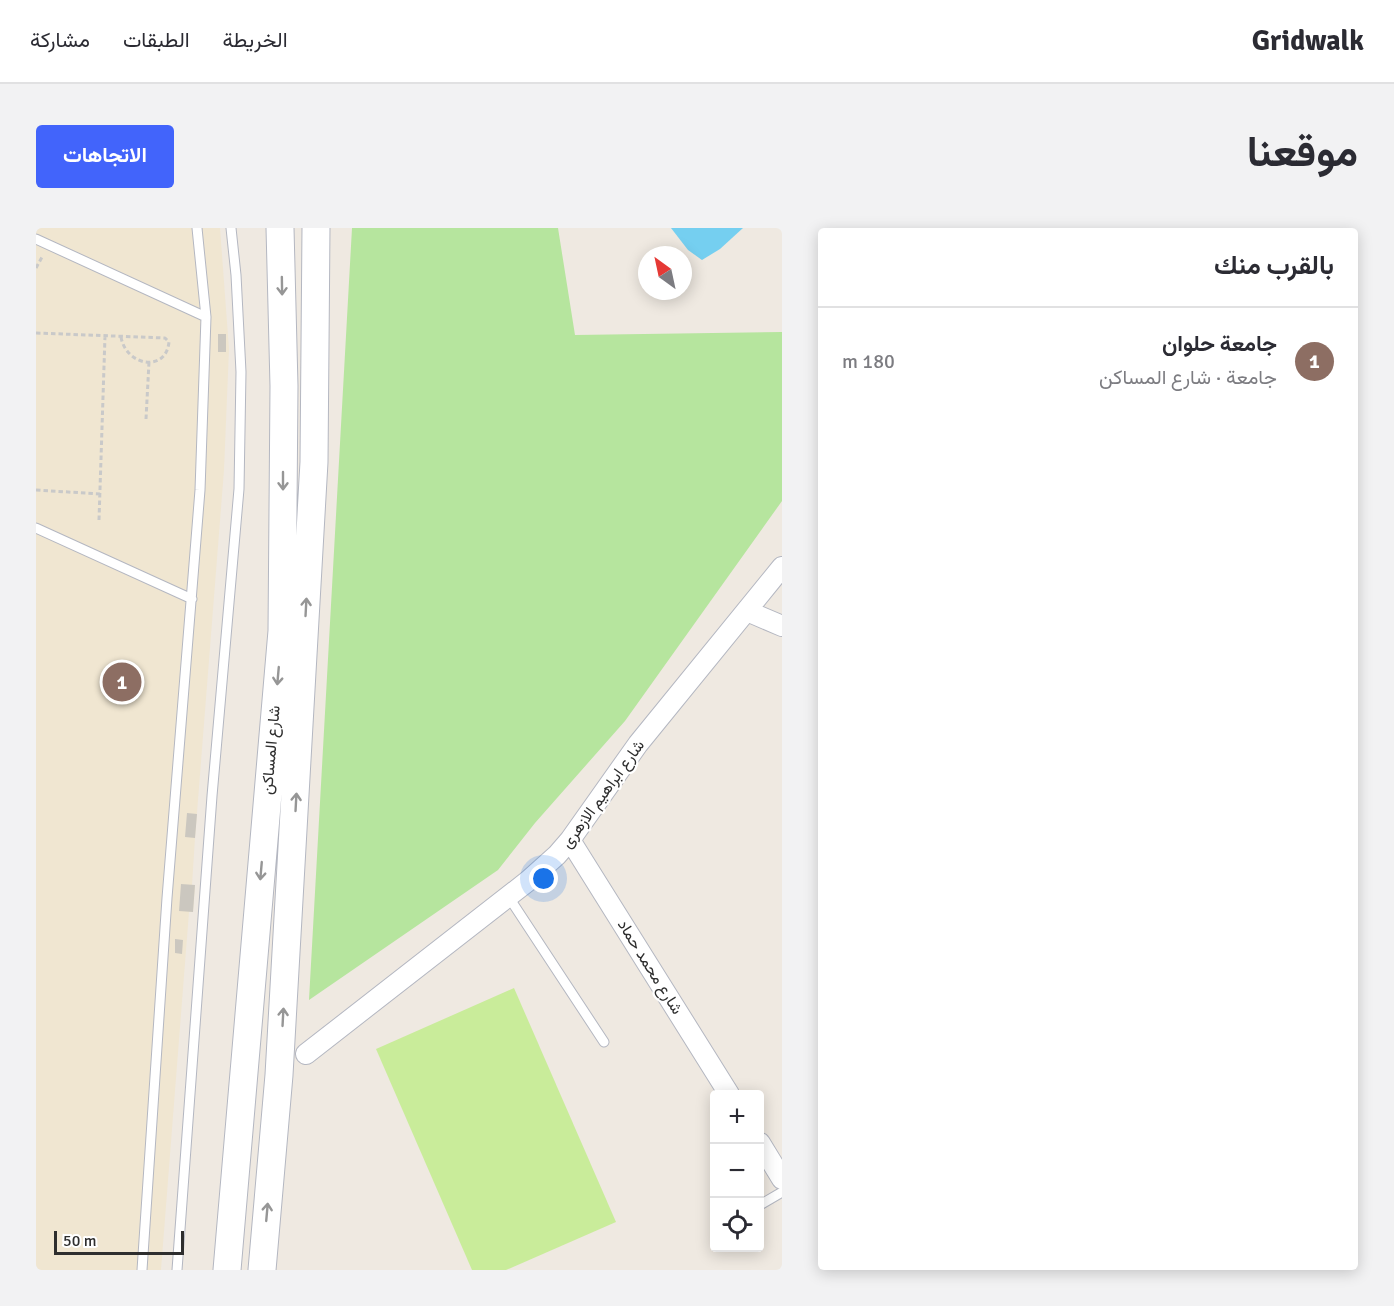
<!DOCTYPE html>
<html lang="ar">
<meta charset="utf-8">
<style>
body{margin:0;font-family:Signika,Vazirmatn,sans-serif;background:#f2f2f3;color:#2b2b33;direction:rtl}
.controls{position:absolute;right:18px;bottom:18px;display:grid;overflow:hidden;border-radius:6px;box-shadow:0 3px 15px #0003}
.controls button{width:54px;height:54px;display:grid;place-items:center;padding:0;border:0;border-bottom:2px solid #e1e1e2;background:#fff;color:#2b2b33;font:30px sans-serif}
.compass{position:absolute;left:602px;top:18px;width:54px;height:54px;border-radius:50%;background:#fff;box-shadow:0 3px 15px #0003;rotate:327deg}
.scale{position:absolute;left:18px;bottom:15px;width:130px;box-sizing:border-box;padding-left:6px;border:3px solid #2e2e2e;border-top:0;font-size:16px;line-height:21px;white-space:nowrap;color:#2e2e2e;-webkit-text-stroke:4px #fff;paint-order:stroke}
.you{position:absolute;left:508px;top:651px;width:21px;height:21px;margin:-15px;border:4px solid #fff;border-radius:50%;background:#1a73e8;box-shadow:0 0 0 9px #1a73e833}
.badge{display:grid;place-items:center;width:39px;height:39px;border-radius:50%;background:#4264fb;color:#fff;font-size:20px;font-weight:700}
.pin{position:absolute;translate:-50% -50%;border:3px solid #fff;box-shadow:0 2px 6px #0006}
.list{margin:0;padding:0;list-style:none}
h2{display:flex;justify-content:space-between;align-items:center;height:78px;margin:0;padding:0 24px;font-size:26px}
h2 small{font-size:20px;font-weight:400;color:#7c7c81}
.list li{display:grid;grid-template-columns:39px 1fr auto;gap:18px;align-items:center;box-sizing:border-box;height:108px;padding:0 24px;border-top:2px solid #e1e1e2}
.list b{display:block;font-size:22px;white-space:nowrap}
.list p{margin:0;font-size:20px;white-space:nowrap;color:#7c7c81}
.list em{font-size:20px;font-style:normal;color:#7c7c81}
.icon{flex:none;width:33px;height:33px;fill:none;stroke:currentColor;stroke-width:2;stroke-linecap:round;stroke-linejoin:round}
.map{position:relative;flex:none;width:746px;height:1042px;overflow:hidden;direction:ltr;border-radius:6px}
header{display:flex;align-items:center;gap:36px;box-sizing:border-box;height:84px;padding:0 30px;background:#fff;border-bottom:2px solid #e1e1e2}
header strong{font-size:28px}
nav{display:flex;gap:33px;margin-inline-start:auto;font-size:21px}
.intro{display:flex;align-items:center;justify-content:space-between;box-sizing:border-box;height:144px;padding:0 36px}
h1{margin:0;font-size:42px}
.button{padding:15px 27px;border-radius:6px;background:#4264fb;color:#fff;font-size:21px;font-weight:700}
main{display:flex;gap:36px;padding:0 36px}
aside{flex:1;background:#fff;border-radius:6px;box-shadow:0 3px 15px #0003}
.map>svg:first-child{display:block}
</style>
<header>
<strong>Gridwalk</strong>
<nav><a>الخريطة</a><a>الطبقات</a><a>مشاركة</a></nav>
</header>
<div class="intro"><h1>موقعنا</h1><a class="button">الاتجاهات</a></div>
<main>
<aside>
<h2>بالقرب منك<small></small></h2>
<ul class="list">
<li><span class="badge" style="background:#8d6e63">1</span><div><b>جامعة حلوان</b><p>جامعة · شارع المساكن</p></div><em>180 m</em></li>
</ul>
</aside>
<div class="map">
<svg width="746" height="1042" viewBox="0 0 746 1042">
<rect width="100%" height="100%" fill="#efe9e1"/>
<!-- education -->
<path fill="#f0e6d1" d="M0,0H184L193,121L188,242L159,610L156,657H159L157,684H153L125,1042H0Z"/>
<!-- green -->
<path fill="#b6e59e" d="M316,0H522L539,107L746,104V273L589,493L499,595L462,642L273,772Z"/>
<!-- pitch -->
<path fill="#c9ec9a" d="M478,760L580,994L470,1042H436L340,821Z"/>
<!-- water -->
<path fill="#75cff0" d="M635,0H707L684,21L666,32L652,22Z"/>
<!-- building -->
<path fill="#cbc7bf" d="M182,106H190V124H182Z
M151,585L161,586L159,610L149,609Z
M145,656L159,657L157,684L143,683Z
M139,711L147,712L146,726L139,725Z"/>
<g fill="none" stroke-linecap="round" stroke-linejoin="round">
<defs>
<path id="lane" d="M0,11L170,89
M0,300L156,371
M472,668L568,814
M724,977L746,964
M106,1042L131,670L164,262L170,89L161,0
M141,1042L176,568L203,261L205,144L200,47L195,0"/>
<path id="street" d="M711,383L746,398
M534,612L693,866
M270,826L492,653L521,627L534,612L602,516L746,339
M724,915L746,951"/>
<path id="secondary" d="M191,1042L246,403L248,158L244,0
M226,1042L243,847L278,234L280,0"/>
</defs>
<!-- lane casing -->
<use href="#lane" stroke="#b4b7c1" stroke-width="11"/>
<!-- street casing -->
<use href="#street" stroke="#b4b7c1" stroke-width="22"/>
<!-- secondary casing -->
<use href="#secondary" stroke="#b4b7c1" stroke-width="29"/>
<!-- path -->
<path stroke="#c9c9c9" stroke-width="3" stroke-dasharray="4.5 3" stroke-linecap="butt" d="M0,40L6,29
M0,105L129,110L133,114C130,145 90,138 85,109
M110,191L113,134
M0,262L64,266
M63,292L69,108"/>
<!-- lane -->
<use href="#lane" stroke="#fff" stroke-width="9"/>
<!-- street -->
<use href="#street" stroke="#fff" stroke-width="20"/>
<!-- secondary -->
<use href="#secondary" stroke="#fff" stroke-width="27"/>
</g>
<!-- one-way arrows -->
<defs><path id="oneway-shaft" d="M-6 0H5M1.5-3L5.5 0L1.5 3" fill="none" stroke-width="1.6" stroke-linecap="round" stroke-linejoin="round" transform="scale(1.5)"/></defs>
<g stroke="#969696">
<use href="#oneway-shaft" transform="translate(246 58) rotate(89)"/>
<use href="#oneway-shaft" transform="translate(247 253) rotate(90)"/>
<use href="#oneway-shaft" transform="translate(270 379) rotate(-87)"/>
<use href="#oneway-shaft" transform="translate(242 448) rotate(95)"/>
<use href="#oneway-shaft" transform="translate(260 574) rotate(-87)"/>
<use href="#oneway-shaft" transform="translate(225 643) rotate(95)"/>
<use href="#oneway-shaft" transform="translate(247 789) rotate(-87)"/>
<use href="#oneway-shaft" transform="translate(231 984) rotate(-85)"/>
</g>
<g text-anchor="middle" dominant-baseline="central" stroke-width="4.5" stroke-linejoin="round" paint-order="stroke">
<!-- street labels -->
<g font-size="16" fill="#2e2e2e" stroke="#fff">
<text transform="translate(235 522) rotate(-85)">شارع المساكن</text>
<text transform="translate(567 566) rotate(-54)">شارع ابراهيم الازهرى</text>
<text transform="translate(614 739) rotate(58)">شارع محمد حماد</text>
</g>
</g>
</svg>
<div class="controls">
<button>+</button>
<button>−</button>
<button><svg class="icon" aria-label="locate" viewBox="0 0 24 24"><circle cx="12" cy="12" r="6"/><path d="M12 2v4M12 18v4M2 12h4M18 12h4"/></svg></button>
</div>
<svg class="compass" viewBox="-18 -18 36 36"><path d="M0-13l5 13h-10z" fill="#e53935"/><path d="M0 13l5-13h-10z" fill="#7c7c81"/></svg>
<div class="scale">50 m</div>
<div class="you"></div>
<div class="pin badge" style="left:86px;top:454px;background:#8d6e63">1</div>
</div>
</main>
